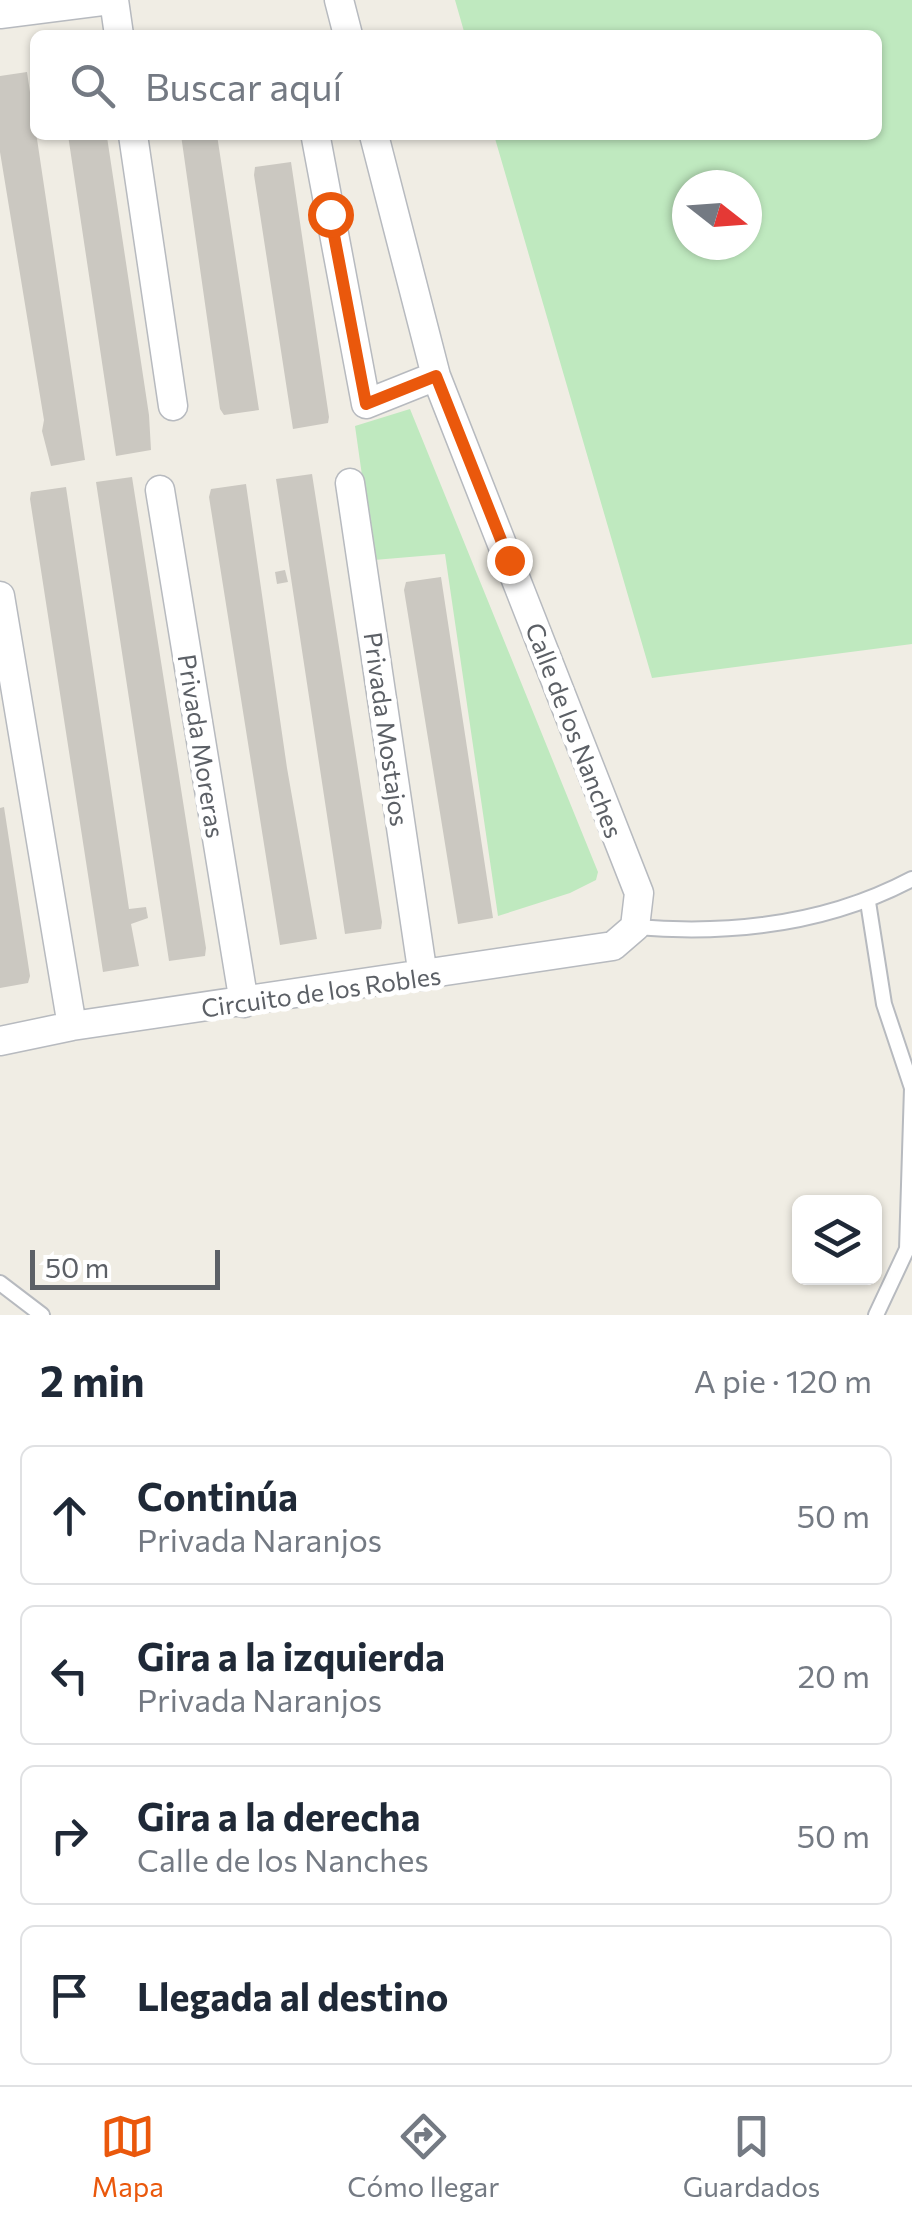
<!DOCTYPE html>
<html lang="es">
<meta charset="utf-8">
<style>
body{margin:0;font-family:Commissioner,sans-serif;background:#f6f6f7;color:#1f2937}
.controls{position:absolute;right:30px;bottom:30px;display:grid;overflow:hidden;border-radius:15px;box-shadow:0 2px 8px #0004}
.controls button{width:90px;height:90px;display:grid;place-items:center;padding:0;border:0;border-bottom:2px solid #e0e1e3;background:#fff;color:#1f2937;font:50px sans-serif}
.compass{position:absolute;left:672px;top:170px;width:90px;height:90px;border-radius:50%;background:#fff;box-shadow:0 2px 8px #0004;rotate:107deg}
.scale{position:absolute;left:30px;bottom:25px;width:190px;box-sizing:border-box;padding-left:10px;border:5px solid #5c6066;border-top:0;font-size:28px;line-height:35px;white-space:nowrap;color:#5c6066;-webkit-text-stroke:8px #fff;paint-order:stroke}
.stop{position:absolute;width:30px;height:30px;margin:-22px;border:8px solid #ea580c;border-radius:50%;background:#fff}
.stop.end{background:#ea580c;border-color:#fff;box-shadow:0 2px 10px #0008}
.list{margin:0;padding:0;list-style:none}
h2{display:flex;justify-content:space-between;align-items:center;height:130px;margin:0;padding:0 40px;font-size:42px}
h2 small{font-size:32px;font-weight:400;color:#747a83}
.list li{display:grid;grid-template-columns:65px 1fr auto;gap:30px;align-items:center;box-sizing:border-box;height:140px;margin:0 20px 20px;padding:0 20px;border:2px solid #e0e1e3;border-radius:15px}
.list b{display:block;font-size:38px;white-space:nowrap}
.list p{margin:0;font-size:32px;white-space:nowrap;color:#747a83}
.list em{font-size:32px;font-style:normal;color:#747a83}
.icon{flex:none;width:55px;height:55px;fill:none;stroke:currentColor;stroke-width:2;stroke-linecap:round;stroke-linejoin:round}
.map{position:relative;flex:none;width:912px;height:1315px;overflow:hidden}
.search{position:absolute;background:#fff;box-shadow:0 2px 8px #0004;left:30px;right:30px;top:30px;height:110px;display:flex;align-items:center;gap:25px;box-sizing:border-box;padding:0 35px;border-radius:15px;color:#747a83;font-size:38px}
.sheet{height:770px;background:#fff}
nav{display:flex;justify-content:space-around;align-items:center;box-sizing:border-box;height:140px;border-top:2px solid #e0e1e3;background:#fff;font-size:28px;color:#747a83}
nav a{display:grid;justify-items:center;gap:5px}
nav .on{color:#ea580c}
.map>svg:first-child{display:block}
</style>
<div class="map">
<svg width="912" height="1315" viewBox="0 0 912 1315">
<rect width="100%" height="100%" fill="#f0ede4"/>
<!-- green -->
<path fill="#bfe9bf" fill-rule="evenodd" d="M455,0H912V644L652,678L494,135H877V35H465ZM687,185H747V245H687Z
M410,409L598,872L596,880L570,893L498,916L445,554L374,560L355,426Z"/>
<!-- building -->
<path fill="#cbc8c1" d="M27,72L85,460L51,466L42,431L44,420L0,152V76Z
M68,135L107,137L149,415L151,450L116,456Z
M181,135H217L259,410L224,415L220,409Z
M291,162L329,417L328,423L293,429L254,175L255,167Z
M312,474L382,922L381,929L345,934L276,479Z
M132,477L206,948L205,956L169,961L96,482Z
M246,484L287,768L317,939L280,945L209,497L211,489Z
M66,487L129,909L146,907L148,918L131,924L139,966L103,972L30,499L31,492Z
M285,570L288,582L277,584L275,572Z
M441,577L493,918L458,924L404,590L406,582Z
M4,807L30,976L28,983L0,988V808Z"/>
<g fill="none" stroke-linecap="round" stroke-linejoin="round">
<defs>
<path id="lane" d="M868,902L884,1004L912,1088L907,1249L876,1315
M635,927C730,935 827,924 912,879
M0,1283L42,1315"/>
<path id="street" d="M114,0L119,35
M339,0L348,35
M0,14L110,0
M133,135L173,406
M316,138L366,404L436,376
M350,483L423,976
M160,490L244,1003
M0,596L72,1026
M0,1041L72,1026L613,946L635,927L639,893L436,376L374,135"/>
</defs>
<!-- lane casing -->
<use href="#lane" stroke="#b7babf" stroke-width="18"/>
<!-- street casing -->
<use href="#street" stroke="#b7babf" stroke-width="31"/>
<!-- lane -->
<use href="#lane" stroke="#fff" stroke-width="14"/>
<!-- street -->
<use href="#street" stroke="#fff" stroke-width="28"/>
</g>
<g fill="none" stroke-linecap="round" stroke-linejoin="round">
<!-- route -->
<path stroke="#ea580c" stroke-width="12" d="M330,214L366,404L436,376L509,560"/>
</g>
<g text-anchor="middle" dominant-baseline="central" stroke-width="10" stroke-linejoin="round" paint-order="stroke">
<!-- street labels -->
<g font-size="25" fill="#5c6066" stroke="#fff">
<text transform="translate(387 729) rotate(82)">Privada Mostajos</text>
<text transform="translate(575 730) rotate(69)">Calle de los Nanches</text>
<text transform="translate(202 746) rotate(81)">Privada Moreras</text>
<text transform="translate(321 991) rotate(-8)">Circuito de los Robles</text>
</g>
</g>
</svg>
<div class="controls">
<button><svg class="icon" aria-label="layers" viewBox="0 0 24 24"><path d="M12 4l9 5-9 5-9-5zM3 14l9 5 9-5"/></svg></button>
</div>
<svg class="compass" viewBox="-18 -18 36 36"><path d="M0-13l5 13h-10z" fill="#e53935"/><path d="M0 13l5-13h-10z" fill="#747a83"/></svg>
<div class="scale">50 m</div>
<div class="stop" style="left:330px;top:214px"></div>
<div class="stop end" style="left:509px;top:560px"></div>
<div class="search"><svg class="icon" aria-label="search" viewBox="0 0 24 24"><circle cx="10" cy="10" r="6"/><path d="M15 15l6 6"/></svg>Buscar aquí</div>
</div>
<section class="sheet">
<h2>2 min<small>A pie · 120 m</small></h2>
<ul class="list">
<li><svg class="icon" aria-label="ahead" viewBox="0 0 24 24"><path d="M12 20V5M6 11l6-6 6 6"/></svg><div><b>Continúa</b><p>Privada Naranjos</p></div><em>50 m</em></li>
<li><svg class="icon" aria-label="left" viewBox="0 0 24 24"><path d="M17 20v-9H6M10 6l-5 5 5 5"/></svg><div><b>Gira a la izquierda</b><p>Privada Naranjos</p></div><em>20 m</em></li>
<li><svg class="icon" aria-label="right" viewBox="0 0 24 24"><path d="M7 20v-9h11M14 6l5 5-5 5"/></svg><div><b>Gira a la derecha</b><p>Calle de los Nanches</p></div><em>50 m</em></li>
<li><svg class="icon" aria-label="arrive" viewBox="0 0 24 24"><path d="M6 21V4h12l-3 4 3 4H6"/></svg><div><b>Llegada al destino</b></div></li>
</ul>
</section>
<nav>
<a class="on"><svg class="icon" aria-label="map" viewBox="0 0 24 24"><path d="M3 6l6-2 6 2 6-2v14l-6 2-6-2-6 2zM9 4v14M15 6v14"/></svg>Mapa</a>
<a><svg class="icon" aria-label="directions" viewBox="0 0 24 24"><path d="M12 3l9 9-9 9-9-9zM9 14v-3h6M13 9l2 2-2 2"/></svg>Cómo llegar</a>
<a><svg class="icon" aria-label="saved" viewBox="0 0 24 24"><path d="M7 4h10v16l-5-4-5 4z"/></svg>Guardados</a>
</nav>
